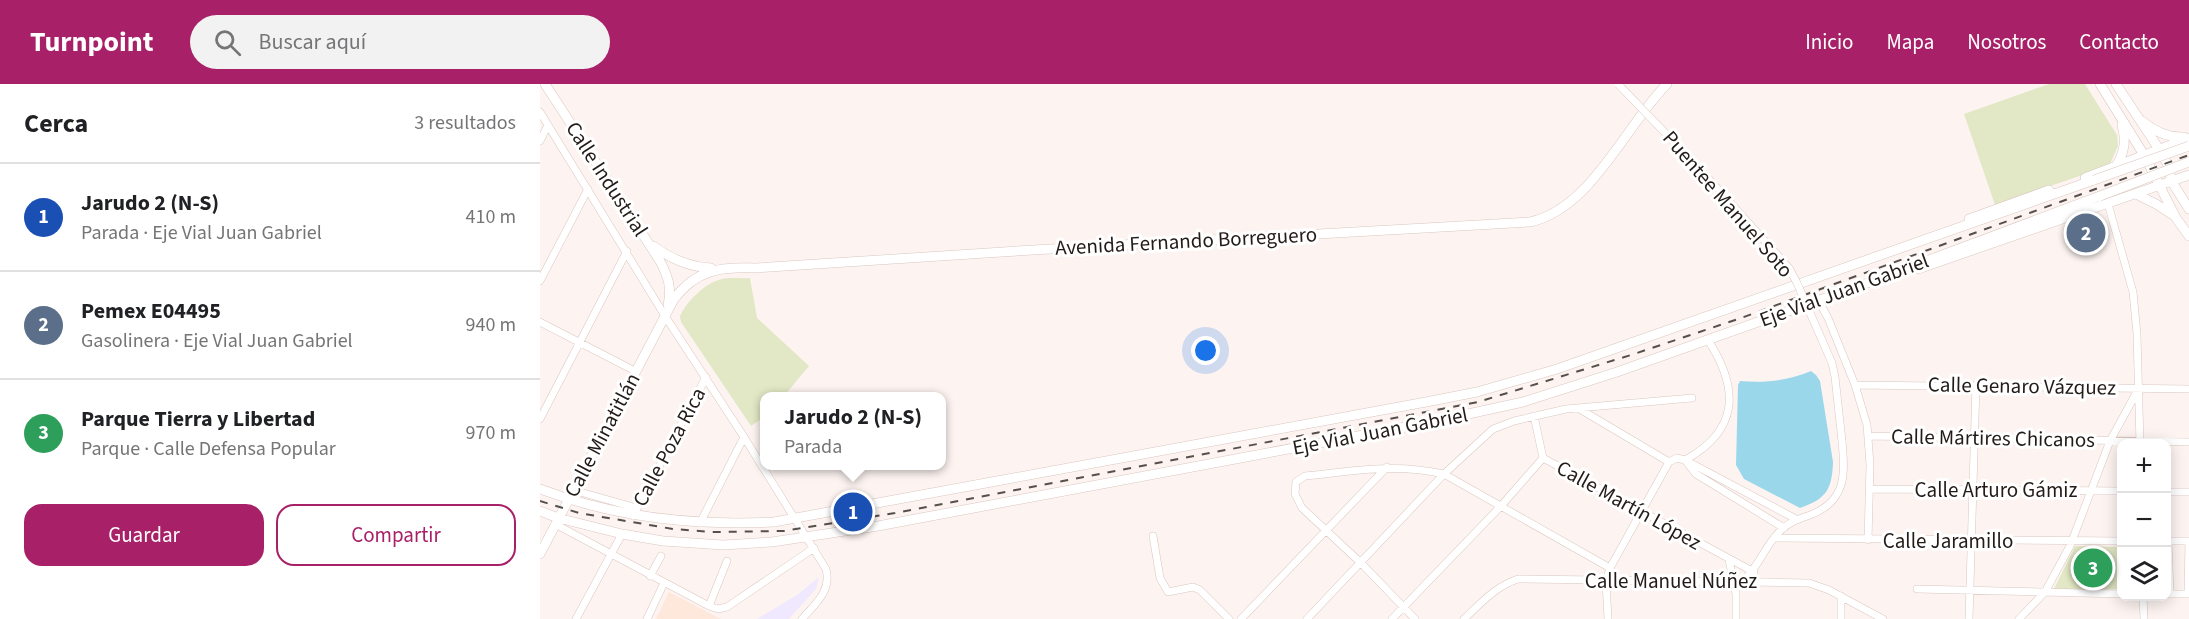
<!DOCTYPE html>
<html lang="es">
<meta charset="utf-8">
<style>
body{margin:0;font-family:"Source Sans 3",sans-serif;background:#f2f2f2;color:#202124}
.controls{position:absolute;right:18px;bottom:18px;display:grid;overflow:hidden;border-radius:12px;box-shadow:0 3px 15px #0003}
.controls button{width:54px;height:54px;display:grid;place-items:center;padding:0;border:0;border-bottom:2px solid #e0e0e0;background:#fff;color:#202124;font:30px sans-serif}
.you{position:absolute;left:666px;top:267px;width:21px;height:21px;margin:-15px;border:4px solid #fff;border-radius:50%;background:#1a73e8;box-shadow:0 0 0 9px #1a73e833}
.badge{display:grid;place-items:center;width:39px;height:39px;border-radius:50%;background:#a82168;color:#fff;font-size:20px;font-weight:700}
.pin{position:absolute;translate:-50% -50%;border:3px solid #fff;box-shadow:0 2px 6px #0006}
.popup{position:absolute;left:220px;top:308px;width:186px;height:78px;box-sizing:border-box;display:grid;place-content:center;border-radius:12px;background:#fff;filter:drop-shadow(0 2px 4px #0005);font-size:20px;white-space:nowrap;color:#757577}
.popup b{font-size:22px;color:#202124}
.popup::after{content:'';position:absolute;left:50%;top:100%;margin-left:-12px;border:12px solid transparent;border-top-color:#fff}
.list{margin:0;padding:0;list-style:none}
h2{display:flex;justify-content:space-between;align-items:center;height:78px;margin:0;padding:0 24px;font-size:26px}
h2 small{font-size:20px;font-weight:400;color:#757577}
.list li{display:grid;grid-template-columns:39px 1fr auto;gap:18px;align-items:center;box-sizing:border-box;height:108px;padding:0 24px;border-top:2px solid #e0e0e0}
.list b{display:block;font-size:22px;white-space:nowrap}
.list p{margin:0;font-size:20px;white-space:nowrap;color:#757577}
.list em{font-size:20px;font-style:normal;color:#757577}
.actions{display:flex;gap:12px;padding:18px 24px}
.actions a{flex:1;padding:14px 0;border:2px solid #a82168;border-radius:18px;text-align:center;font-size:21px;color:#a82168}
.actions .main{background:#a82168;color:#fff}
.icon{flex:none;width:33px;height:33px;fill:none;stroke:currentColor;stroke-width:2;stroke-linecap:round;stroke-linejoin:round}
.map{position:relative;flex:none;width:1649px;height:535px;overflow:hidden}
header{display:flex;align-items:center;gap:36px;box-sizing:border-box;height:84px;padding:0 30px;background:#a82168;color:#fff}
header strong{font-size:28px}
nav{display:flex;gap:33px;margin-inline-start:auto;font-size:21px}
.search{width:420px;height:54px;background:#f2f2f2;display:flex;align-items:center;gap:15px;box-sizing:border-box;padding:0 21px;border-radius:33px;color:#757577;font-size:22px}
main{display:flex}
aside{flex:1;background:#fff}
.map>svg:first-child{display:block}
</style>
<header>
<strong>Turnpoint</strong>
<div class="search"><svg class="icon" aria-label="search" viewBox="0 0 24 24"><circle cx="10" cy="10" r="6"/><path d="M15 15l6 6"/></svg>Buscar aquí</div>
<nav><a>Inicio</a><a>Mapa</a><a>Nosotros</a><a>Contacto</a></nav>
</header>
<main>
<aside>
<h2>Cerca<small>3 resultados</small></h2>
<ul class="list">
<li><span class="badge" style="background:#1a4fb4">1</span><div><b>Jarudo 2 (N-S)</b><p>Parada · Eje Vial Juan Gabriel</p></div><em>410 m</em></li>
<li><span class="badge" style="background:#5c6f8a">2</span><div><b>Pemex E04495</b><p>Gasolinera · Eje Vial Juan Gabriel</p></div><em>940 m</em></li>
<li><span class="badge" style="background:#2e9e5b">3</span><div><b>Parque Tierra y Libertad</b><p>Parque · Calle Defensa Popular</p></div><em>970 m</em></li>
</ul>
<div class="actions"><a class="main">Guardar</a><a>Compartir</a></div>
</aside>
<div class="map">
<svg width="1649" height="535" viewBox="0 0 1649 535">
<rect width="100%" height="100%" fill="#fdf4f1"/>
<!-- commercial -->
<path fill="#f0e8fe" d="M279,493L276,505L249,535H217L257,511Z"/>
<!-- education -->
<path fill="#fee7db" d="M129,508L181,535H116Z"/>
<!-- green -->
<path fill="#e2e8c5" d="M1509,0H1545L1577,51L1578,62L1569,82L1455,121L1424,30Z
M210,194L217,234L269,282L244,312H224V333L211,342L141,238L140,232C147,217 165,199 182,195C190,193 201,195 210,194Z
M1535,462L1581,463V505H1514Z"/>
<!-- water -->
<path fill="#9ad7ea" d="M1271,287L1276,291L1280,297L1293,378C1292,406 1286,415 1260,424L1204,395L1196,381L1198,301L1200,297C1226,299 1247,297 1271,287Z"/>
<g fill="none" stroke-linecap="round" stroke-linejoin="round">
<defs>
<path id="minor" d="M0,28L125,232L204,353L286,485C292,507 275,520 262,535
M0,57L8,41
M1568,120L1593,208L1597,250L1600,360
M0,197L48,105
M1278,216L1288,234L1315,301L1327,341L1330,381L1328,456
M0,238L95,287
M1315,301L1649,305
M1038,324L1129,378
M994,332L1003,374L1214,488
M0,335L87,167
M1329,352L1649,358
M1145,376C1200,346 1199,304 1168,256
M1145,376L1156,390L1244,444
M1129,378L1137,374L1145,376L1256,435
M1330,405L1582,407
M33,406L97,424
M1626,408H1649
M93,432L166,293
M160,439L204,353
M15,440L169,522L178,525L187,523L274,464
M613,452L620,494L628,508L653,503L660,506L689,535
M1234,454L1582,457
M1626,457H1649
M1628,457L1630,510
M1189,476L1196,510V535
M110,492L121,472
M1202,498C1219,483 1225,461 1241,446C1251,437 1259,435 1270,431C1307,417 1305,390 1302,357
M1377,505L1582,510
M1628,510H1649
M1648,510L1649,457
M1301,512V535
M1603,512L1604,535
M169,522L187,477
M36,535L82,450
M107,535L124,499
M701,535L847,383
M767,535L904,390L953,345L974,337L1026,325L1152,314
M852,535L961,422L1003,374
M875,535L821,479L762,424L755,410L756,398L765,392C815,387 854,379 904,390L1070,484
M924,535C941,519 956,502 978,495L1269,499L1289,506L1343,535
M1068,535L1066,497L1070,484L1129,378
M1429,535L1436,301
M1479,535L1505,508L1530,462L1570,357L1599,304"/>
<path id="major" d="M5,0L120,177C128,192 132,204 128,221
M1560,0L1604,71L1636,134L1649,152
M1576,0L1619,65L1627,79L1632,98L1649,125
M1602,37C1614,47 1627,54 1644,53
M1576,82C1585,68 1586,56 1582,41
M1545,94L1649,54
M1596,110L1616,120L1633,131
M1429,135L1509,106
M113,162C131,175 149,183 171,184
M1378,185L1649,91
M0,405C76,434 153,442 234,438L886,318L937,308L1017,285L1554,96
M0,427L18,434L82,450L123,457L183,461L232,458L338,442L887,339L983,318L1077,288L1322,201L1560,112
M0,470L134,215C157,185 180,183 216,184L493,166L990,138C1051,125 1085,42 1127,0"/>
</defs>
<!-- minor casing -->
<use href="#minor" stroke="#dac6bf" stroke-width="8"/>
<!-- major casing -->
<use href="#major" stroke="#dac6bf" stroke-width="10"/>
<!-- minor -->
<use href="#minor" stroke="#fff" stroke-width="7"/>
<!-- major -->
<use href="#major" stroke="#fff" stroke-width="9"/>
<!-- rail -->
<path stroke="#564f4c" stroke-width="2" stroke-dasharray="8 8" stroke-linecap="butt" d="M0,417L39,429L133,445L173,448L244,447L355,429L938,318L1091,271L1201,234L1649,71"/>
<defs>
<path id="minor-bridge" d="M1078,0L1158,83L1249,184L1257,199L1292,279L1295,293L1302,357"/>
<path id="major-bridge" d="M1554,96L1649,62
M1560,112L1649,78"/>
</defs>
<!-- minor-bridge casing -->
<use href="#minor-bridge" stroke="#dac6bf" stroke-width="8" stroke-linecap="butt"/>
<!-- major-bridge casing -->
<use href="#major-bridge" stroke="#dac6bf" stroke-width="10" stroke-linecap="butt"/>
<!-- minor-bridge -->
<use href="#minor-bridge" stroke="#fff" stroke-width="7"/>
<!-- major-bridge -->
<use href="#major-bridge" stroke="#fff" stroke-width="9"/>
</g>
<g text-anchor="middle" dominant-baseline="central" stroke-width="6" stroke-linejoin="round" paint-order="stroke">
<!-- street labels -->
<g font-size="21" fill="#221b18" stroke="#fff">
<text transform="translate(67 95) rotate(57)">Calle Industrial</text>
<text transform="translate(1188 120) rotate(49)">Puentee Manuel Soto</text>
<text transform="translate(646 157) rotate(-3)">Avenida Fernando Borreguero</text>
<text transform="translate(1304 206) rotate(-20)">Eje Vial Juan Gabriel</text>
<text transform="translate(1482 302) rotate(1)">Calle Genaro Vázquez</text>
<text transform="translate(840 347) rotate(-11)">Eje Vial Juan Gabriel</text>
<text transform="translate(62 351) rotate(-62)">Calle Minatitlán</text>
<text transform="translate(1453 354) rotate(1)">Calle Mártires Chicanos</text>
<text transform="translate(129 363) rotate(-62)">Calle Poza Rica</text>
<text x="1456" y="406">Calle Arturo Gámiz</text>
<text transform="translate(1089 421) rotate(29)">Calle Martín López</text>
<text x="1408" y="457">Calle Jaramillo</text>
<text x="1131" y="497">Calle Manuel Núñez</text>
</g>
</g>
</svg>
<div class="controls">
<button>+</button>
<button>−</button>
<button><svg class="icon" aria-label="layers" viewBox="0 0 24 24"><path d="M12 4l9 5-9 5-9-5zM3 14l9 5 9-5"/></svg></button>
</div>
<div class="you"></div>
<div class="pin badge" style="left:313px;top:428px;background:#1a4fb4">1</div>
<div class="popup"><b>Jarudo 2 (N-S)</b>Parada</div>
<div class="pin badge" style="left:1546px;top:149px;background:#5c6f8a">2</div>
<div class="pin badge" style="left:1553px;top:484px;background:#2e9e5b">3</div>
</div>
</main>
